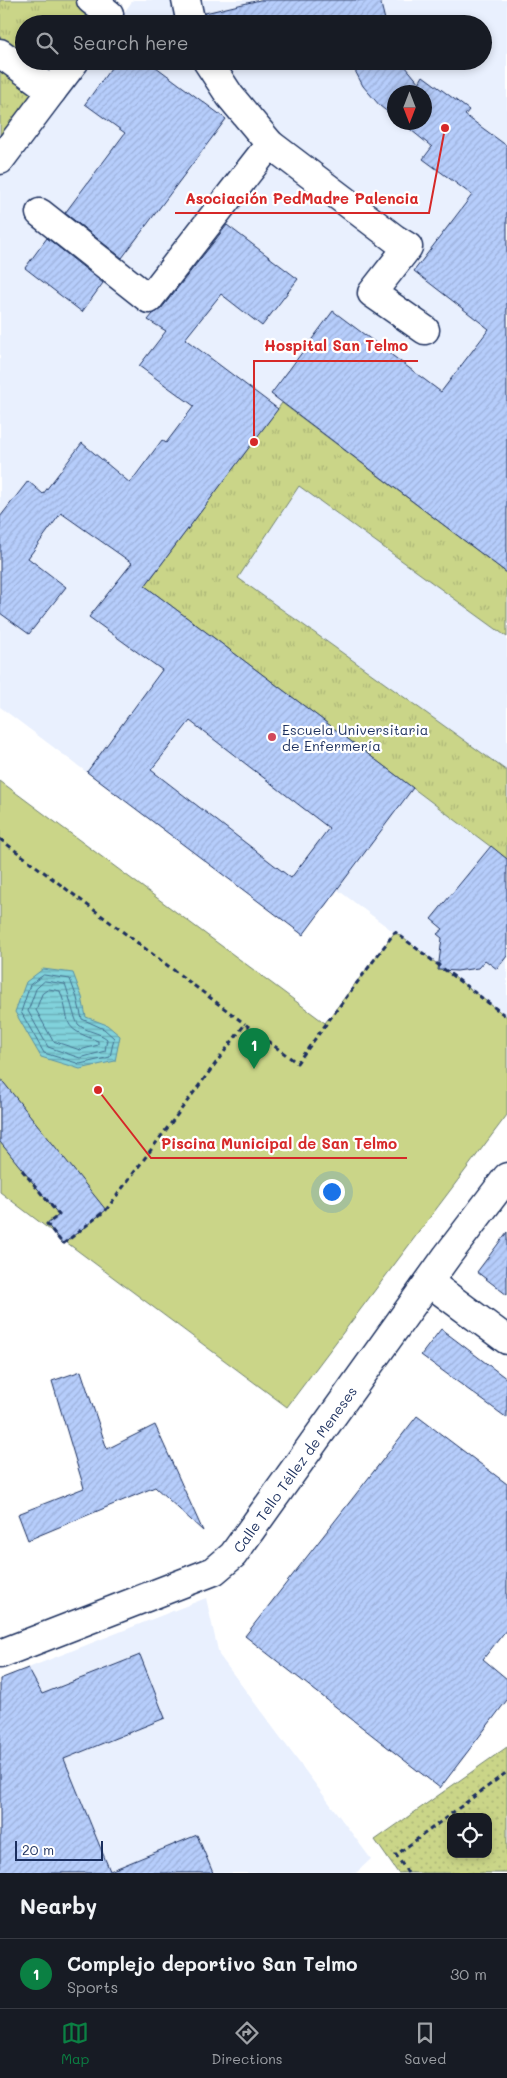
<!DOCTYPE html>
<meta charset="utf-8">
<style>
body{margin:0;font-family:Mali,sans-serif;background:#242831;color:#f1f3f6}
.controls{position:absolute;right:15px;bottom:15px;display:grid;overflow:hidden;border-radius:10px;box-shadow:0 2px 8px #0003}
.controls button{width:45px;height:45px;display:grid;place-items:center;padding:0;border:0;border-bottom:1px solid #363941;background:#171b24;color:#f1f3f6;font:25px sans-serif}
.compass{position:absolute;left:387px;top:85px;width:45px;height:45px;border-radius:50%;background:#171b24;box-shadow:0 2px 8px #0003;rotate:180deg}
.scale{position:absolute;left:15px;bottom:12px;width:88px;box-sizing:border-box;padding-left:5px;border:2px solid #1b2f5e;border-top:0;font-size:14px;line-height:18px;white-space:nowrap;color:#1b2f5e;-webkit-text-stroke:4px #fff;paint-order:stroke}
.you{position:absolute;left:331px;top:1191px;width:18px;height:18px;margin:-12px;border:4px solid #fff;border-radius:50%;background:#1a73e8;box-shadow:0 0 0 8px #1a73e833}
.badge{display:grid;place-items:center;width:32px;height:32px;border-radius:50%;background:#0b8043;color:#fff;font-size:16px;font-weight:700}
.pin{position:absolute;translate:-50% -41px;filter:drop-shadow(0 1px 2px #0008)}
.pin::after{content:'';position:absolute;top:26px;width:18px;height:15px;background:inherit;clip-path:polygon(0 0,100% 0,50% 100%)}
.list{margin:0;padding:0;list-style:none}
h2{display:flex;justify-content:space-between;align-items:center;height:65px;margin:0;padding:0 20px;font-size:21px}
h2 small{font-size:16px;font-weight:400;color:#9ea1a6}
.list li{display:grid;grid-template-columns:32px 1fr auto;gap:15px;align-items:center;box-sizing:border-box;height:70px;padding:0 20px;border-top:1px solid #363941}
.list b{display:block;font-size:19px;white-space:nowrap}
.list p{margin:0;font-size:16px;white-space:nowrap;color:#9ea1a6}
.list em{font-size:16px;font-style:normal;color:#9ea1a6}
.icon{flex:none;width:28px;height:28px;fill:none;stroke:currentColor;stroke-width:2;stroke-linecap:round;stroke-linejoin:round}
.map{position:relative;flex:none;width:507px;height:1873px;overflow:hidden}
.search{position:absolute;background:#171b24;box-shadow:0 2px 8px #0003;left:15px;right:15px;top:15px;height:55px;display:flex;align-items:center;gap:12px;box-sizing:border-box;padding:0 18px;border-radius:28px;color:#9ea1a6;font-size:19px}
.sheet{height:135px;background:#171b24}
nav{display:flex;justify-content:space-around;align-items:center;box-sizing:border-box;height:70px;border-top:1px solid #363941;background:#171b24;font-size:14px;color:#9ea1a6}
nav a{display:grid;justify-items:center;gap:2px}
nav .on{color:#0b8043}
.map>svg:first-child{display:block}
</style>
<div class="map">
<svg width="507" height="1873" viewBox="0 0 507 1873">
<defs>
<pattern id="grass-tufts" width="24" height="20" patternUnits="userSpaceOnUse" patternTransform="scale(1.25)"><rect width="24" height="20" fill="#cad588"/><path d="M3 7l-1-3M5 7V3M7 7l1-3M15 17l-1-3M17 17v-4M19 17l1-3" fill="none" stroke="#adb778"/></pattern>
<pattern id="garden-dots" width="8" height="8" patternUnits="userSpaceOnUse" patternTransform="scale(1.25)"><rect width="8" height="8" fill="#cad588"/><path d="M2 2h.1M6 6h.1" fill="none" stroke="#adb778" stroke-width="1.8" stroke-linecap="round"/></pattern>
<pattern id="water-rules" width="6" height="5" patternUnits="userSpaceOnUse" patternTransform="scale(1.25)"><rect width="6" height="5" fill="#81d2db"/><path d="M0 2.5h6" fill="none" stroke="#69abb5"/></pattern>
<pattern id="building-hatch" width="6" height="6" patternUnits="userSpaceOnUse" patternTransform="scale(1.25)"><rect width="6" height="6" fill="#b6cdfb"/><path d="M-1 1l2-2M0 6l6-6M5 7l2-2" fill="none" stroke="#9cb0da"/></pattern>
</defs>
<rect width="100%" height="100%" fill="#fff"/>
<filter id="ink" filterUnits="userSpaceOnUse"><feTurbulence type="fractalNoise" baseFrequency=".02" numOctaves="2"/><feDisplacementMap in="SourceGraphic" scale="10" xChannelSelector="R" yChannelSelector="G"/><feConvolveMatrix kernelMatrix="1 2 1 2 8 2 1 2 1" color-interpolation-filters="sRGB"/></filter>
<g filter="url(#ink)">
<!-- built -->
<path fill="#e9f0fe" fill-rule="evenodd" d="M133,0H507V1017L338,890L303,935L0,707V177L87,61H483V24H116ZM394,92H424V122H394Z
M206,1598L219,1655L371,1859L356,1873H0V1679Z"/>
<!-- grass -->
<path fill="url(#grass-tufts)" stroke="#728273" d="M0,0H75L97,16L91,24H24V61H64L49,81L0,46Z
M0,53L52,91L0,160Z
M282,403L507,573V637L299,486L238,578L507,771V859L145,586Z"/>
<!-- garden -->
<path fill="url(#garden-dots)" stroke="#728273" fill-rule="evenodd" d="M507,1747V1873H398L375,1840ZM451,1817H488V1854H451Z"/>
<!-- pitch -->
<path fill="#cad588" stroke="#728273" d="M0,781L325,1023L395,932L507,1017V1115L287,1407L66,1242L63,1244L54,1233L0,1192Z"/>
<!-- water -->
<path fill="url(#water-rules)" stroke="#5891a9" d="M43,969L73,973L82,997L86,1017L107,1025L120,1036L115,1061L80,1069L41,1057L15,1012L26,982Z"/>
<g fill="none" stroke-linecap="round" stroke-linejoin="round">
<!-- shore -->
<path stroke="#447090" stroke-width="1" d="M44,975L70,979L77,998L82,1019L104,1029L114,1038L110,1057L80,1064L44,1053L21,1012L30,985Z
M45,981L65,984C69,993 74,1021 79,1025C87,1032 99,1032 107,1039L105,1051L80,1058L48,1047L28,1011L36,989Z
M49,989L60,991C73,1025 58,1026 98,1041V1045L80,1050L53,1041L36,1010L42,994Z"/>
</g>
<!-- building -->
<path fill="url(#building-hatch)" stroke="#1b2f5e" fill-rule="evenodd" d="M260,0H380L386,24H206L205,13Z
M116,61H148L226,119L122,258L65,213L125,133L85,104Z
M350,61H401L419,83L423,76L469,110L465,115L507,146V573L271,394L333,311L441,392L489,329L414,271L472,195L423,159L432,147L401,122H424V92H394V117L380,106L363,86Z
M227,225L298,279L262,326L221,294L185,339L278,409L145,586L413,788L303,935L87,772L162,670L89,617L132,563L61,513L28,558L66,587L29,634L0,613V517L28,481L43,494L82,443L130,483L162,440L166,443L194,406L139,366L166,331L148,320L153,314L161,309ZM190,721L329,828L291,878L151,770Z
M47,238L103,283L82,312L25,268Z
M491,846L507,859V956L497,969L485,960L478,968L457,971L438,970L442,938L437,934L443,929L431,919Z
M0,1078L106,1210L63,1244L47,1224L59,1215L0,1142Z
M507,1232V1295L477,1272Z
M441,1329L507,1379V1418L421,1355Z
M81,1371L107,1449L155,1425L203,1531L155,1487L28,1540L18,1514L84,1488L52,1381Z
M417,1416L507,1484V1629L483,1659L507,1679V1700L440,1788L245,1636Z
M140,1655L165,1718L64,1759L110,1871L197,1835L213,1873H0V1679L28,1668L42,1694Z"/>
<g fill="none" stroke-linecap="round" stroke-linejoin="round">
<defs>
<g id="minor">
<path d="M91,0L109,14L102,24"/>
<path d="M186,0L191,24"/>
<path d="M0,53L52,91L75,61"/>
<path d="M207,61L230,96L270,144L395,239L408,247L372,293L425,330"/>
<path d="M0,160L52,91"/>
<path d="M40,213L149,299L270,144"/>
<path d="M430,1283L507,1340"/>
<path id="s1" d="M0,1654L214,1571L233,1555L447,1256L507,1177"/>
</g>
</defs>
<!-- minor casing -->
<use href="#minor" stroke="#1b2f5e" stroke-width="31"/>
<!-- path -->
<path stroke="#1b2f5e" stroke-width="3" stroke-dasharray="5 4" stroke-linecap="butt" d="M0,839L245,1024
M22,1170L59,1215L47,1224L63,1244L106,1210L245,1024L297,1063L395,932L507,1017
M408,1873L396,1855L507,1772"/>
<!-- minor -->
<use href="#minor" stroke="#fff" stroke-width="28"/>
</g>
</g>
<!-- markers -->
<circle fill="#d1495b" stroke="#fff" stroke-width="2" cx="272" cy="737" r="5"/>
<g text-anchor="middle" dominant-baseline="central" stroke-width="4.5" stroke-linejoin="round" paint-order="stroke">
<!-- poi labels -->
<g font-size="14" fill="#1b2f5e" stroke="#fff" text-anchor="start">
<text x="282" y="729">Escuela Universitaria<tspan x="282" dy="16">de Enfermería</tspan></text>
</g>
<!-- street labels -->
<g font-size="14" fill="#1b2f5e" stroke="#fff">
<text stroke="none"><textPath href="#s1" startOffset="360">Calle Tello Téllez de Meneses</textPath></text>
</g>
</g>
<!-- callouts -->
<path fill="none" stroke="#d62828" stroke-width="2" d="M445 128L429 213H175M254 442L254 361H418M98 1090L151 1158H407"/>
<g fill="#d62828" stroke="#fff" stroke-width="2">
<circle cx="445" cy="128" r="5"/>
<circle cx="254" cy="442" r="5"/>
<circle cx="98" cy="1090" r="5"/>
</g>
<g font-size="15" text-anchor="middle" font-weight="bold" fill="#d62828" stroke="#fff" stroke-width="4.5" stroke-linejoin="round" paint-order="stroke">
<text x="302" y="204">Asociación PedMadre Palencia</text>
<text x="336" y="351">Hospital San Telmo</text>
<text x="279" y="1149">Piscina Municipal de San Telmo</text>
</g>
</svg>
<div class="controls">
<button><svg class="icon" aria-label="locate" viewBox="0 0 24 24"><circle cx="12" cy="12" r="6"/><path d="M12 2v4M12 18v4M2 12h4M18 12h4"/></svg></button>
</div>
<svg class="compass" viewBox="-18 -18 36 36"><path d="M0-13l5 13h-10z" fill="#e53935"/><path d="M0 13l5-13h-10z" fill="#9ea1a6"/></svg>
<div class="scale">20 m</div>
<div class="you"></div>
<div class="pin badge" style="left:254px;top:1069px">1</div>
<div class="search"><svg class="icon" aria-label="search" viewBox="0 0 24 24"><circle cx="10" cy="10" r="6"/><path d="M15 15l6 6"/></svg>Search here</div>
</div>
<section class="sheet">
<h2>Nearby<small></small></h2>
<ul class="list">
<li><span class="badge">1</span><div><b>Complejo deportivo San Telmo</b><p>Sports</p></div><em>30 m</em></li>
</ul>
</section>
<nav>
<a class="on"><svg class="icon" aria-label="map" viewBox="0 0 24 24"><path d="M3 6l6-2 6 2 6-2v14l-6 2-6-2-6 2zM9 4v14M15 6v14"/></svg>Map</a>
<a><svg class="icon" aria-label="directions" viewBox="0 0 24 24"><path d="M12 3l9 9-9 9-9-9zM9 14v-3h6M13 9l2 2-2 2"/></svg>Directions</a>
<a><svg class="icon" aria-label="saved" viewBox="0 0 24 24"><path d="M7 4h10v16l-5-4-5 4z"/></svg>Saved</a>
</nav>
